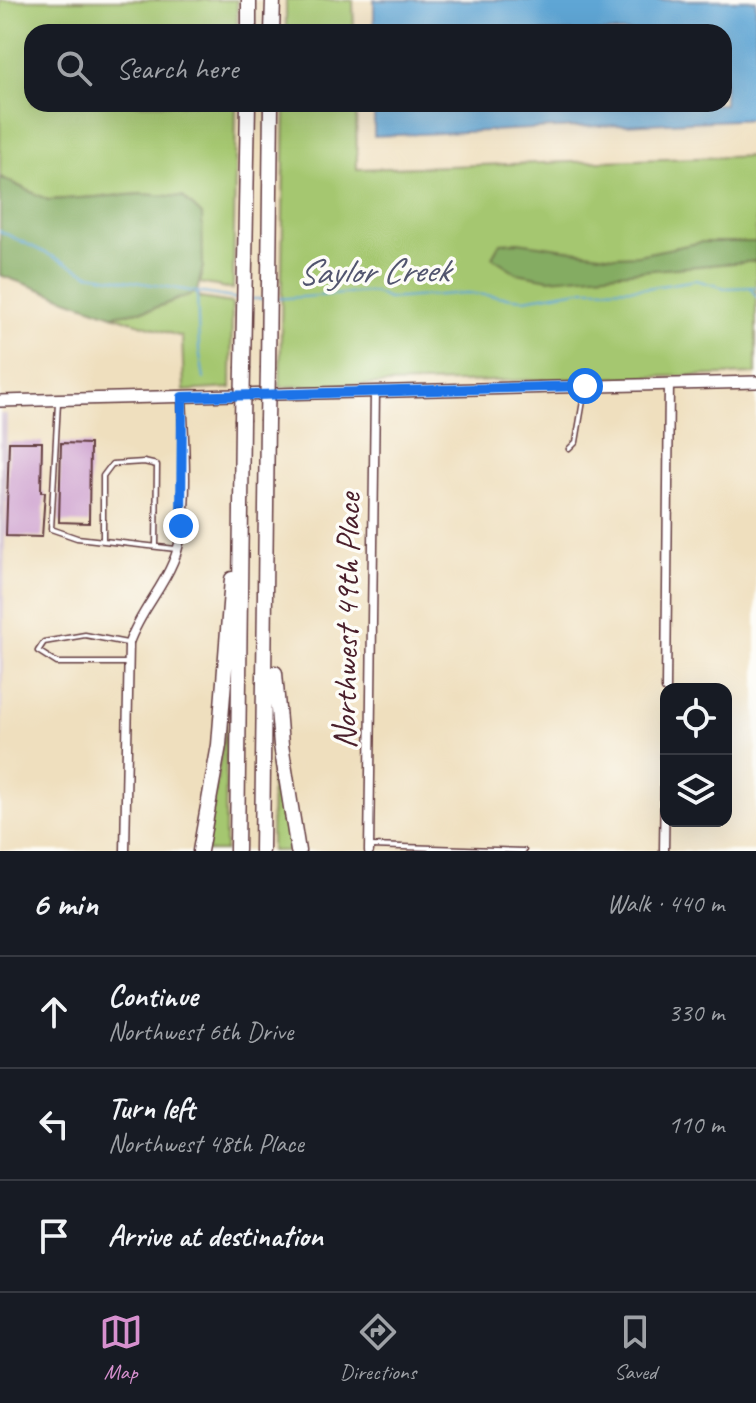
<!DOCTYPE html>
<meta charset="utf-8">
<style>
body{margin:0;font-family:Caveat,sans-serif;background:#242831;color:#f1f3f6}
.controls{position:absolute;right:24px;bottom:24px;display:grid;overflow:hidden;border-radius:16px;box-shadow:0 8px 32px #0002}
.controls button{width:72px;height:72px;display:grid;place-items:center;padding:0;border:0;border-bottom:2px solid #363941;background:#171b24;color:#f1f3f6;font:40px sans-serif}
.stop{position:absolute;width:24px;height:24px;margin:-18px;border:6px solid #1a73e8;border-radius:50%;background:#fff}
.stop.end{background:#1a73e8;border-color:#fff;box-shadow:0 2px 8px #0008}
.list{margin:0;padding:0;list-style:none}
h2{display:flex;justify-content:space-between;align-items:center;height:104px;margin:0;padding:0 32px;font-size:34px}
h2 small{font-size:26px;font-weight:400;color:#9ea1a6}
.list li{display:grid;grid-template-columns:52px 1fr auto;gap:24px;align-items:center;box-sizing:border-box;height:112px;padding:0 32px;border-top:2px solid #363941}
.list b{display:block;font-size:30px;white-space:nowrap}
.list p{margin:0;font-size:26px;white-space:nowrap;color:#9ea1a6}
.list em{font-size:26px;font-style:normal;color:#9ea1a6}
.icon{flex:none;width:44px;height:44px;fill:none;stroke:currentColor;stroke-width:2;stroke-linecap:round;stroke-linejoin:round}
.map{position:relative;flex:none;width:756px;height:851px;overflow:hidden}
.search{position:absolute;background:#171b24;box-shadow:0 8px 32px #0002;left:24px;right:24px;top:24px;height:88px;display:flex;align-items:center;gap:20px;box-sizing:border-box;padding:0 28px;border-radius:24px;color:#9ea1a6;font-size:30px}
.sheet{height:440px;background:#171b24}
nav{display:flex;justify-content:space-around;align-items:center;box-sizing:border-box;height:112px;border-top:2px solid #363941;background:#171b24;font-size:22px;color:#9ea1a6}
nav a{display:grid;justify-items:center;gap:4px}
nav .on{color:#d690ce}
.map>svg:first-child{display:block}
</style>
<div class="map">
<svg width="756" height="851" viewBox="0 0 756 851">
<rect width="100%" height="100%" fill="#fdfcf7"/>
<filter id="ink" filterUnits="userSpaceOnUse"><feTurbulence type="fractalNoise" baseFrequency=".0125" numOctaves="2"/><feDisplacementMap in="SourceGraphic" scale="16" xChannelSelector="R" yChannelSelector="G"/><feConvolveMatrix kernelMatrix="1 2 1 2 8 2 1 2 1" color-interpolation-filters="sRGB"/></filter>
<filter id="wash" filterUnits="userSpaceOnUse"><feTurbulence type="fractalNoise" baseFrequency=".006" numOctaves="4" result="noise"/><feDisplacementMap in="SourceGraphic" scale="32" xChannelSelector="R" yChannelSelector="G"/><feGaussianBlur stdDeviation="1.8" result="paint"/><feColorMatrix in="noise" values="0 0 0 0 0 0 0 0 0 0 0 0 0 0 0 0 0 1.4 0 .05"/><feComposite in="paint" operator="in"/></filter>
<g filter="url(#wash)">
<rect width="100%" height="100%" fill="#efdfbe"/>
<!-- industrial -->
<path fill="#cfbdcf" d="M0,414H7L0,823Z"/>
<!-- green -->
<path fill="#a5c770" stroke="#78734e" stroke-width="2" d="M0,0H237V32H32V104H236L233,289L199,283L203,266L143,194L48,200L0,177Z
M286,0H353L354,32H286Z
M285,104H356L357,169L756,156V374L280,387Z
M197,292L200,298L232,303L231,388L184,391L182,337L112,315L152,309Z
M226,723L225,851H206Z
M272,744H276L294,851H271Z"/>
<!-- forest -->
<path fill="#84ac62" stroke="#676646" stroke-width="2" d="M0,177L48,200L143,194L183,197L202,215L203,266L197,292L152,309L112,315L0,275Z
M518,242L614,256L638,255L702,242H756V261L549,279L517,273L492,257L500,243Z"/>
<!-- water -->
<path fill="#5fa6d5" stroke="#546280" stroke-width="2" d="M374,0H756V119L374,136V104H724V32H374Z"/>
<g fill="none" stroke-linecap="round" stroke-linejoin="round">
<!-- stream -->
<path stroke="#5fa6d5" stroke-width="2" d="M0,231L89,274L239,299
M751,289L756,297
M197,292L199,349L204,379
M249,299H263
M273,299L374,292L388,299L465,293L524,299L586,289L647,288L696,280L725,288L756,287"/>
</g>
<g id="blocks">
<!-- building -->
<path fill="#cea0cf" d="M9,442H42L41,492H45L42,537L6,536Z
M61,443L90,444L89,523L59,522Z"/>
</g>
</g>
<g filter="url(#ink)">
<use href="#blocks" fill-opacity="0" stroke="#633c41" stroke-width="2"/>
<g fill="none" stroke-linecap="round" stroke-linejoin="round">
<defs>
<path id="lane" d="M58,403L51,529L77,538L176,549
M569,449L576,442L585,389
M103,540V476L112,464L144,462L157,465L156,546
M127,643L85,635L44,642L38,651L57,663H128
M371,846L524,851"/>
<path id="street" d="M666,689L669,384
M125,851L129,643C140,612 161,591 173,562C191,522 184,441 182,397
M369,851L375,392
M664,851L666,710"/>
<path id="secondary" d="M0,401L756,382"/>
<path id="highway" d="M249,32V0
M272,32L273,0
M243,367L248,104
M268,367L271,104
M275,673L281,745L298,851
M200,851L219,745L232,579
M237,851L242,421
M262,851L267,421"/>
</defs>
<!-- lane casing -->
<use href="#lane" stroke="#633c41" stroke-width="7"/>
<!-- street casing -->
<use href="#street" stroke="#633c41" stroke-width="11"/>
<!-- secondary casing -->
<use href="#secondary" stroke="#633c41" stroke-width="14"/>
<!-- highway casing -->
<use href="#highway" stroke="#633c41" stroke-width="17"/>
<!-- lane -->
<use href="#lane" stroke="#fff" stroke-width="4"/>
<!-- street -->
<use href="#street" stroke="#fff" stroke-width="8"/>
<!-- secondary -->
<use href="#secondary" stroke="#fff" stroke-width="11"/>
<!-- highway -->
<use href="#highway" stroke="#fff" stroke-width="14"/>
<defs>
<path id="highway-bridge" d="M242,421L243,367
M267,421L268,367"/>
</defs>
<!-- highway-bridge casing -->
<use href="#highway-bridge" stroke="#633c41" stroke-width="17" stroke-linecap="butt"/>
<!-- highway-bridge -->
<use href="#highway-bridge" stroke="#fff" stroke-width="14"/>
</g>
</g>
<g fill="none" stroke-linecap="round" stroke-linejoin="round" filter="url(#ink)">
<!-- route -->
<path stroke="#1a73e8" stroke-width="10" d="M181,526L182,397L585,386"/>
</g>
<g text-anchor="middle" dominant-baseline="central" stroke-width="7" stroke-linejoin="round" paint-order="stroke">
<!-- street labels -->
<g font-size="34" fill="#4a1f2b" stroke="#fdfcf7">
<text transform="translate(346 621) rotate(-89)">Northwest 49th Place</text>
</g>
<!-- water labels -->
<g font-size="36" font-style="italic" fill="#52556f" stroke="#fdfcf7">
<text transform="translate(373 271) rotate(-1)">Saylor Creek</text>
</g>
</g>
</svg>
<div class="controls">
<button><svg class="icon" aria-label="locate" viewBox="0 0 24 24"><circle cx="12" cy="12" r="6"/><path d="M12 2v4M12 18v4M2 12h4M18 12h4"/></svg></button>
<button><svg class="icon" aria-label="layers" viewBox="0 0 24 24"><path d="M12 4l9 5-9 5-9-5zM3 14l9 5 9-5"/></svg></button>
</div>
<div class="stop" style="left:585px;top:386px"></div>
<div class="stop end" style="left:181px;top:526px"></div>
<div class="search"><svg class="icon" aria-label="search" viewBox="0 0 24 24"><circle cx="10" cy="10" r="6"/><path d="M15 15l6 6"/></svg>Search here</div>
</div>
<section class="sheet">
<h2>6 min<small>Walk · 440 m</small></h2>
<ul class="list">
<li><svg class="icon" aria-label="ahead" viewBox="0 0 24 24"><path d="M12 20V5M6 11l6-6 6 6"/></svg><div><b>Continue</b><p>Northwest 6th Drive</p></div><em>330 m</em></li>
<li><svg class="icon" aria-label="left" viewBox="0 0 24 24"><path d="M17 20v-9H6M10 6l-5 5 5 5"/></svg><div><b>Turn left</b><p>Northwest 48th Place</p></div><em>110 m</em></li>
<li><svg class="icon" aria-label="arrive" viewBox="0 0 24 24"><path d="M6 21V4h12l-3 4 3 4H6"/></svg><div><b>Arrive at destination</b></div></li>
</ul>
</section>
<nav>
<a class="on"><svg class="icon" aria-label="map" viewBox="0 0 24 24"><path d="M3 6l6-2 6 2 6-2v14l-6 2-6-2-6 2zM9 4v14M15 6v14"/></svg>Map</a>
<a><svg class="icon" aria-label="directions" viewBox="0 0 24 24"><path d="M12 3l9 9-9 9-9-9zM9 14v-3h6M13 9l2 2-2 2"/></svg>Directions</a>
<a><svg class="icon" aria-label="saved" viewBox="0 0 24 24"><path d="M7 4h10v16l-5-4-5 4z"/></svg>Saved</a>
</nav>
